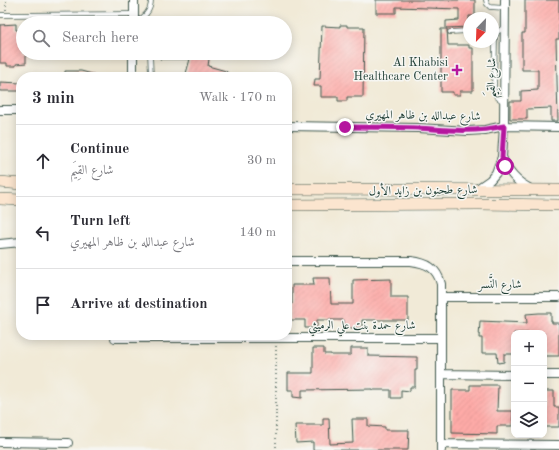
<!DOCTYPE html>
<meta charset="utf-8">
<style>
body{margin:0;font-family:"Old Standard TT",Amiri,serif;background:#f2f2f3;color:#2b2b33}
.controls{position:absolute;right:12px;bottom:12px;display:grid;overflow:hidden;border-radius:8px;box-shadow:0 2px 10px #0003}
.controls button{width:36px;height:36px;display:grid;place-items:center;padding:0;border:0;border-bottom:1px solid #e1e1e2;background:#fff;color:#2b2b33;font:20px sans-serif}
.compass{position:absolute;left:463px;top:12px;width:36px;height:36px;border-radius:50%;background:#fff;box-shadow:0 2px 10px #0003;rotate:203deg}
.stop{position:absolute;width:12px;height:12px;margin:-9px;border:3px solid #b5179e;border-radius:50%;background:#fff}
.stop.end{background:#b5179e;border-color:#fff;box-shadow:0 1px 4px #0008}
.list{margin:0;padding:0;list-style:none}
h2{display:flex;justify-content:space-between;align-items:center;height:52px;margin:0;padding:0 16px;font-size:17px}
h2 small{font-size:13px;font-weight:400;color:#7c7c81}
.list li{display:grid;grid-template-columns:26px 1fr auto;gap:12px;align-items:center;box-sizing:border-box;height:72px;padding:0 16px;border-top:1px solid #e1e1e2}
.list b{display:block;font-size:15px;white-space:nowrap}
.list p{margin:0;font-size:13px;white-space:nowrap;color:#7c7c81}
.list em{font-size:13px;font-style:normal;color:#7c7c81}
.icon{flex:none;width:22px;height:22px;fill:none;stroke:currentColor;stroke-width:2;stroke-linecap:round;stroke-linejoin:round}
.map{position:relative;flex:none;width:559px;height:450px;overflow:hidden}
.search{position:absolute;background:#fff;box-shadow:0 2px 10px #0003;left:16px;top:16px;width:276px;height:44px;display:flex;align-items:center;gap:10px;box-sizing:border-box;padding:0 14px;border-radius:22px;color:#7c7c81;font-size:15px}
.panel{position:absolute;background:#fff;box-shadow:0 2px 10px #0003;left:16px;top:72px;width:276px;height:268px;border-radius:16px}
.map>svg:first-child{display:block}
</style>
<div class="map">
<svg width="559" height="450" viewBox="0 0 559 450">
<defs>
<pattern id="building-hatch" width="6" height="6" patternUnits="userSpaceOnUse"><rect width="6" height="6" fill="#feaaa7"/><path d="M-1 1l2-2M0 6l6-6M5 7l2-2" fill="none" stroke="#d99390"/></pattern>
</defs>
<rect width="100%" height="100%" fill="#f6f6f2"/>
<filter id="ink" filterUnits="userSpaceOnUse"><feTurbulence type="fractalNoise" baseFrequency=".025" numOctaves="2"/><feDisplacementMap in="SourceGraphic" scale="8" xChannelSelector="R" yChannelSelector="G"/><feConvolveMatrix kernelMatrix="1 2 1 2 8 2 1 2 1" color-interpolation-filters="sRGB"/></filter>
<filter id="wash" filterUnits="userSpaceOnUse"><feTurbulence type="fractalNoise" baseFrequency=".012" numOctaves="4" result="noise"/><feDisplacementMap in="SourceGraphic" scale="16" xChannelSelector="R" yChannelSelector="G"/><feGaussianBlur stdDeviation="0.9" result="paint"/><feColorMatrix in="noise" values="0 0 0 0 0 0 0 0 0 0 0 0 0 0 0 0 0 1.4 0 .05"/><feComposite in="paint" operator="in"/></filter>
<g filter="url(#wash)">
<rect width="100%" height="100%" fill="#f1ead7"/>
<g id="blocks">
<!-- building -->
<path fill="url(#building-hatch)" d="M376,0H475V16H469V27L446,28V21L459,20V9L396,7V13H376Z
M525,0H559V39H556L558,121H551V108L527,109V119H510V101H521V91L538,90V70H522V33H525Z
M16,24V30H23V53H26V63L16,64V66H7V63H0V25Z
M340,25H347V27H364L363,97H347V101H338V97H321V86H314L315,79H320L322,26L340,27Z
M441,29H447L448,45H469V48H473V91H460V95H453V92H441Z
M160,53H189V54L209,59L208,66L226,71L228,73L227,77H185L190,59H160Z
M65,71H81L96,75L95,77H65Z
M0,82L21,83V91H0Z
M313,278H330L331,304H353V280L391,279V297H408V320H362V328H344V320H317V328H305V320H290V303L292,304V285H314Z
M539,313H551V321H552V323H559V356H544V333H514V354H504V362L498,363L497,353H482V338H479L480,321L527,323L526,314Z
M313,348H324V354H331V355H351V348H368V356L417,357V370H415V387H410V391L401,390V398H391V390H373V389L302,390V398L293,397V390H288V373H313Z
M470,385H498L497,411H513L512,426H497V434L452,433V390H470Z
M544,391H554V407H559V427H544Z
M323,418H329L330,444L353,443L352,419H368V426L385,427V430H409L408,450H313V442L296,443L295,425H323Z"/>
</g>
</g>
<g filter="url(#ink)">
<use href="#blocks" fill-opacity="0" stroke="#3e574c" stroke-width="1"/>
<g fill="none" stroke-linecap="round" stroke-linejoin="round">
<defs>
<path id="lane" d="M486,0L487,4L490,7L505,8
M0,15L134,14
M135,23C144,17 151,12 151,0
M450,32L469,31
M150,53L151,77
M504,102L497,97L494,91L495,38L497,32L505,27"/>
<path id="street" d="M134,23V0
M133,77V53
M0,110H21
M287,126L418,128L468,131L485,130L504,126L559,127
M502,157C508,172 516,182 531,189
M477,189L490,180L496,173L502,157L504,126L505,0
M0,244L21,242
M287,261H411C427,263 437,268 441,284V450
M442,297H559
M115,338H441
M441,374L514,375
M544,375H559
M0,442L68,443
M441,444L559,445"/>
<path id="secondary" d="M0,182L21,184
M287,189L559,190
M0,199L21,200
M287,205L479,204L559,205"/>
</defs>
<!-- lane casing -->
<use href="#lane" stroke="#3e574c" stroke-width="5.5"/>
<!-- street casing -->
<use href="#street" stroke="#3e574c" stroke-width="10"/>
<!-- secondary casing -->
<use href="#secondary" stroke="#3e574c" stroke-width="12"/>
<!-- path -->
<path stroke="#3e574c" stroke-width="1.5" stroke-dasharray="1 3" stroke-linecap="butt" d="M6,10V0
M276,346V450"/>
<!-- lane -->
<use href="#lane" stroke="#fff" stroke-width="4"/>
<!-- street -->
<use href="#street" stroke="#fff" stroke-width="8"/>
<!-- secondary -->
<use href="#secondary" stroke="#fbe5cf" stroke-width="11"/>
</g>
</g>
<g fill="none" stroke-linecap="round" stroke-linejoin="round" filter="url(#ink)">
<!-- route -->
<path stroke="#b5179e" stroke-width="5" d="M345,127C369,127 394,127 418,128C449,130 472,133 504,126L502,157L505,166"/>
</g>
<!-- markers -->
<path fill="#b5179e" stroke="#f6f6f2" stroke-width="1.5" d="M455 64h4v4h4v4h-4v4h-4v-4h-4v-4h4z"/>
<g text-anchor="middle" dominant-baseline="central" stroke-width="3" stroke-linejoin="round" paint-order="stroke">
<!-- poi labels -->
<g font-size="12" fill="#1f3d34" stroke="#f6f6f2" text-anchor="end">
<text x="448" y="63">Al Khabisi<tspan x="448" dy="14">Healthcare Center</tspan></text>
</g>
<!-- street labels -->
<g font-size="12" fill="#1f3d34" stroke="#f6f6f2">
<text transform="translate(492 78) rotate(-89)">شارع القِيَم</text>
<text transform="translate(423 116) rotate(1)">شارع عبدالله بن ظاهر المهيري</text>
<text transform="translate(423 191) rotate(-1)">شارع طحنون بن زايد الأول</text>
<text x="500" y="285">شارع النَّسر</text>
<text x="362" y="326">شارع حمدة بنت علي الرميثي</text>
</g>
</g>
</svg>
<div class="controls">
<button>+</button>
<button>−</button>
<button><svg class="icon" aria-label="layers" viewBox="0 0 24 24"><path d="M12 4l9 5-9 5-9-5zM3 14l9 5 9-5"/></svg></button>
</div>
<svg class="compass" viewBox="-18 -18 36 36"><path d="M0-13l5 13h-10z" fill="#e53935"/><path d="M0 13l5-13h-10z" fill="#7c7c81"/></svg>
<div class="stop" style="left:505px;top:166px"></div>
<div class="stop end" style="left:345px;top:127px"></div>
<div class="search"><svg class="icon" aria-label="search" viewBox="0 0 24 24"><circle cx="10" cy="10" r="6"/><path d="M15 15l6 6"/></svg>Search here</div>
<section class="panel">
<h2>3 min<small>Walk · 170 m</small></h2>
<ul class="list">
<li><svg class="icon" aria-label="ahead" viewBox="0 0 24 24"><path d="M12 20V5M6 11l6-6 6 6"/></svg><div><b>Continue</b><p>شارع القِيَم</p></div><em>30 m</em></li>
<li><svg class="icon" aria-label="left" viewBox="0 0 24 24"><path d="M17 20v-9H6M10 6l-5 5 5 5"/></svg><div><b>Turn left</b><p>شارع عبدالله بن ظاهر المهيري</p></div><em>140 m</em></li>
<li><svg class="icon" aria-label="arrive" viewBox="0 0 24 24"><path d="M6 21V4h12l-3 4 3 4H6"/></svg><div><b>Arrive at destination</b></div></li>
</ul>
</section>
</div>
